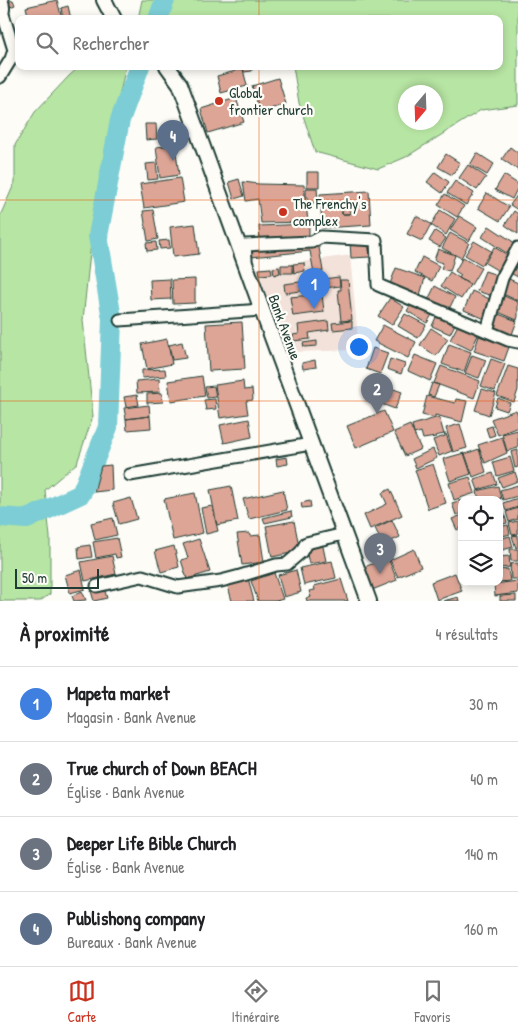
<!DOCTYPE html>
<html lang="fr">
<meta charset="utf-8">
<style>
body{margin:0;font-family:"Patrick Hand",sans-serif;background:#f2f2f2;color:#202124}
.controls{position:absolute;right:15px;bottom:15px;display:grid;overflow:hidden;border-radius:10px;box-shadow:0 2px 8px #0003}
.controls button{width:45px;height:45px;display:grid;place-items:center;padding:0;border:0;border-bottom:1px solid #e0e0e0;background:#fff;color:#202124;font:25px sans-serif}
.compass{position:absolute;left:398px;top:85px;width:45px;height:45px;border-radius:50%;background:#fff;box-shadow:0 2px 8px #0003;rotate:199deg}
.scale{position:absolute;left:15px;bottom:12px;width:84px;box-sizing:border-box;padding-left:5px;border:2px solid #1f3d34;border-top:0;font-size:14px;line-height:18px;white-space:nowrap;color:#1f3d34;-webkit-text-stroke:4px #fdfcf7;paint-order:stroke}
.you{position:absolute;left:358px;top:346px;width:18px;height:18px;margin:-12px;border:4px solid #fff;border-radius:50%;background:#1a73e8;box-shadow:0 0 0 8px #1a73e833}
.badge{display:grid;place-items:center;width:32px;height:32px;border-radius:50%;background:#c8321e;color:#fff;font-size:16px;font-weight:700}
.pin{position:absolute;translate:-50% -41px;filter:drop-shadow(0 1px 2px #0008)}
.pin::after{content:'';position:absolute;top:26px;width:18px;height:15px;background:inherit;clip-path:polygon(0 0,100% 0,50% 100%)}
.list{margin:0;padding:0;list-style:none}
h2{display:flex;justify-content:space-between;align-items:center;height:65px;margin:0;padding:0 20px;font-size:21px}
h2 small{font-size:16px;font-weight:400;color:#757577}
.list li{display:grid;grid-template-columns:32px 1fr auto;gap:15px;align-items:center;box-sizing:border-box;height:75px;padding:0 20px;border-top:1px solid #e0e0e0}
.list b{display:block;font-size:19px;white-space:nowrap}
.list p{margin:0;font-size:16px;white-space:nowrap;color:#757577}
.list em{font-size:16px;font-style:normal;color:#757577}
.icon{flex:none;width:28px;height:28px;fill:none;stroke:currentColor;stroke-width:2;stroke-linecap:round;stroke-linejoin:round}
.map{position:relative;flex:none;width:518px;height:601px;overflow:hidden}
.search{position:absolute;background:#fff;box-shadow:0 2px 8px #0003;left:15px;right:15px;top:15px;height:55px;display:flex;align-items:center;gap:12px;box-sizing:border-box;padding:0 18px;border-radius:10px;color:#757577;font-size:19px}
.sheet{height:365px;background:#fff}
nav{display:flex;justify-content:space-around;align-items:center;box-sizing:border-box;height:70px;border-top:1px solid #e0e0e0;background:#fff;font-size:14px;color:#757577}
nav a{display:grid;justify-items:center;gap:2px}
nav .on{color:#c8321e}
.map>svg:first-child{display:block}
</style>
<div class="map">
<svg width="518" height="601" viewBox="0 0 518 601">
<rect width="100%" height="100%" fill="#fdfcf7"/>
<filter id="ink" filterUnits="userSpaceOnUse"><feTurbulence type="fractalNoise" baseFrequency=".02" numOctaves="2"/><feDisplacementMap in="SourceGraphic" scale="10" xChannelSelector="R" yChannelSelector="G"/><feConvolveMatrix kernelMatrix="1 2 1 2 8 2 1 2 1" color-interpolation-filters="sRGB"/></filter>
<g filter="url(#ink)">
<!-- built -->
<path fill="#f3e2da" d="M350,255L359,350L290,352L254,269Z"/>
<!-- green -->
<path fill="#b7e5a3" stroke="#6b916c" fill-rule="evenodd" d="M142,0H518V105L481,110L406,157L378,169L315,152L299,103L293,66H499V19H138ZM406,92H436V122H406Z
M80,66H126L95,204L83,320L93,416L77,463L45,490L50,537V594L40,601H0V216L15,182V145L35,112L69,76Z"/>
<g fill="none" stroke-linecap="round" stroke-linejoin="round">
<!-- river -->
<path stroke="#7ccdd5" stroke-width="20" d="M158,19L165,0
M0,517L27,519L81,494L108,427L112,319L98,236L120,120L140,66"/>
</g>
<!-- building -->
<path fill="#dda596" stroke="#1f3d34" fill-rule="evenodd" d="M13,0L15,5L10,7L8,2Z
M57,0L62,19H29L26,7Z
M68,6L71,19H63L61,8Z
M239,66H251L252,71L244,72L243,68L240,69Z
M243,69L247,86L221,93L217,76Z
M278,78L286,104L260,112L252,86Z
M236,98L244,122L208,133L201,109Z
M145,124H156L157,139L146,140Z
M175,145L179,175L160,178L156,147Z
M510,147L518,153V170L502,159Z
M477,153L494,164L487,175L470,165Z
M446,154L460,163L452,175L438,167Z
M156,163L158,179L148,180L146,164Z
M468,165L486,177L477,190L459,178Z
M307,172H319V187H307Z
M435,172L449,182L442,193L427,182Z
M504,175L518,184V187L512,199L495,190Z
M180,178L184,202L144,208L140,184Z
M239,179L244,196L234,199L229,182Z
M455,181L474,193L466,205L447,193Z
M243,182L259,184L304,185L308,222L261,223L258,199L246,201Z
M306,188H317L318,203H308V197H306Z
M369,191L371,225L322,228L320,194ZM342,206H350V214H342Z
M487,193L509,207L500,221L478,208Z
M445,194L464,206L457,217L438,205Z
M518,194V210L510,205Z
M342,206H350V214H342Z
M153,210L158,239L148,241L143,211Z
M440,210L455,219L446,235L431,225Z
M514,211L518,214V234L505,225Z
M416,216L431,224L422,241L407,234Z
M459,216L477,227L469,241L450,230Z
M195,224L199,254L173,257L170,227Z
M309,224V242L260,243L259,226Z
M489,226L518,245L511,256L482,237Z
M435,231L446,238L440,247L429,241Z
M450,233L469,243L461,258L442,248Z
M169,240L170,248L160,249L159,241Z
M368,241L370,257L351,258L350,242Z
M474,241L491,251L482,265L465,255Z
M156,242L157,250L147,251L146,243Z
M318,242L323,271L314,273L310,251L251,257V247Z
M494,247L511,257L502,273L485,263Z
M438,249L455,255L450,271L441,269L443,263L434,260Z
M422,257L439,266L432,281L415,272Z
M463,257L481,268L471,285L459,278L461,275L455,271Z
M518,262V277L512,274Z
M304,263L305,271L294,273L293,264Z
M281,265H293V273H281Z
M279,267L280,273L274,275L273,268Z
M271,268L272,274L260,275L259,269Z
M396,268L425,278L420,295L390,284Z
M485,271L500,276L492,296L477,291Z
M450,272L470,285L461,299L441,286Z
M339,277L340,286L285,293L284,284Z
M170,279L171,299L151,300L150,280Z
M195,279V303L173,304L172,280Z
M509,279L518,283V301L503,294Z
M340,280H348L352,320L341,321L338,290H341Z
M435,286L455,297L448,311L428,300Z
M472,291L494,301L485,319L464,310Z
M322,294L324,312L293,316L290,297Z
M502,295L518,302V316L517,320L496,311Z
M390,298L404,307L392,325L378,316Z
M413,301L433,313L427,323L407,311Z
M496,313L517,321L511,337L490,329Z
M405,314L426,325L418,338L398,326Z
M437,315L455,324L450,334L432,326Z
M328,321L329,330L309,333L310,339L293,341V335L299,334L298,325Z
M352,321V328L333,330L332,323Z
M242,322L245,369L209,371L206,324Z
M459,323L479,333L471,350L450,340Z
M383,325L416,342L408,358L374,341Z
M431,328L448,339L436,356L420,345Z
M479,336L509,347L504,361L474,351Z
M167,339L172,364L147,369L142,344Z
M317,341V346L304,347L303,343Z
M182,342L186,358L172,360L169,345Z
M449,344L471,352L464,372L442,364Z
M373,348L388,353L380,374L366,369Z
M415,355L437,364L430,381L408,371Z
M472,355L486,360L479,378L465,373Z
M390,359L405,364L401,374L387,369Z
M491,359L505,364L495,391L481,386Z
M315,360L316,367L303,369L302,363Z
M441,366L480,381L474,398L434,383Z
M508,366L518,369V390L514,402L497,396Z
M165,369L166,376L142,378V370Z
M202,376L205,396L171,401L168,381Z
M159,379L160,392L137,393L136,381Z
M243,381L244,390L252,389L253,400L246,401L248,414L220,418L215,385Z
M374,382L402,392L395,409L368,399Z
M432,383L439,385L434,397L428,395Z
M214,386L216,397L207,398L205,387Z
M482,389L496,393L489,415L475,410Z
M162,393L163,402L147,403V394Z
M137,395L139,405L126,407L124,397Z
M427,396L455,403L456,399L467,401L462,422L435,415V418L422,415Z
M498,398L510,403L507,411L495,407Z
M215,399L216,409L206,410L204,400Z
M149,405L150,416L126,419L124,408Z
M516,410L518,415V427L498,435L491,419Z
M384,411L393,432L356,448L347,426Z
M150,416L151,428L127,430L126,419Z
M439,417L444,434L435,436L436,437L423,439L421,432L414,434L412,425Z
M249,419L252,437L224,443L220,425Z
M460,424L467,448L453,452L446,428Z
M410,425L421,449L405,456L394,432Z
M492,426L495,435L489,437L486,428Z
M518,430V448L507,451L502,434Z
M444,434H446L452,451L439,456L433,440L445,436Z
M502,437L507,453L485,463L478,445Z
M433,449L437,458L416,468L412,459Z
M479,449L486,472L473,477L465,454Z
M518,450V467L515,468L511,452Z
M464,453L471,474L450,481L443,459Z
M287,457L288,464L277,466L276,459Z
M510,457L514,471L497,476L493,462Z
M433,464L446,503L428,509L415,470Z
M111,465L112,490L94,492L101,466Z
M515,472L518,481L502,487L498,478Z
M493,473L497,484L478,490L474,479Z
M470,477L475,493L454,500L449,483Z
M518,485V496L503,500L500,490Z
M231,486L238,521L217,525L210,490Z
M498,486L501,499L479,500L477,491Z
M390,489L402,515L370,529L364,515L387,504L382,493Z
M283,490L287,510L249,519L243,499Z
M195,493L203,533L173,540L164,499Z
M131,498L137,519L119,524L113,503Z
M518,498V507L506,511L503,503Z
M462,500V513L456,515L452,503Z
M310,501L311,507L302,508L301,503Z
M212,506L218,531L206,534L201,508Z
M518,508V519L509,522L506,512Z
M291,511L292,517L265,523L263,518Z
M504,513L507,523L499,525V515Z
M462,515V527L457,530L452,519Z
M113,518L117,535L95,540L91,523Z
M392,520L400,537L383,545L375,528Z
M294,521L300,551L272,557L266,526Z
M518,521V534L512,535L509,523Z
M508,525L510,534L499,537V527Z
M249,533L250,536L260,535L264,562L242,565L237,534Z
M518,535V547L516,548L512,536Z
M510,536L513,547L499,551V539Z
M117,538L121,557L116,558L115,554L96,558L93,542Z
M199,539L210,572L187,579L181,560L188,558L183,544Z
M322,542L326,561L309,564L305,545Z
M90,545L92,557L79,559L78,547Z
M174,546L179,567L161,572L155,551Z
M414,549L421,567L398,577L390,560Z
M510,549H518V561H511Z
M112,556L116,574L85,581L81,562Z
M509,556L510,567L499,568V557Z
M388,558L397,580L372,590L364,567Z
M332,561L336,578L304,585L300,568Z
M518,563V579H511L510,564Z
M508,569L510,581L499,582V570Z
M81,570L85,589L70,593L65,575Z
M296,570L301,592L284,597L278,575Z
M274,573L283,599L276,601H258L251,581Z
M455,573L462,591L437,600L431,582Z
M248,578L254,601H232L227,583Z
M341,579L348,601H307L306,598L311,597L309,591L315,590L314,586Z
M518,581V593L495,596L494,584Z
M104,588L107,598L94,601L91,591Z
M82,591L86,600L74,601L72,596Z
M516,595V601H500V596Z
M458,597L459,601H443Z"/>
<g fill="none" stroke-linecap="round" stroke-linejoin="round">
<defs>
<path id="minor" d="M0,16C5,12 4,6 2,0
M0,77L11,59L14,50L3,14
M246,259L245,245L312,242L321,237L376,240L378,285L508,340L518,342
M120,320L262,310
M487,331L502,278L518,248
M130,475L311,444
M97,586L142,576L178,587L221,581L240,576L276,565L287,564L301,552L306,543L344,534"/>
<path id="tertiary" d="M104,0L114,19
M167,66L180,84L262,310L369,601"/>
</defs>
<!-- minor casing -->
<use href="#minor" stroke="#1f3d34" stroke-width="15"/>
<!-- tertiary casing -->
<use href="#tertiary" stroke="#1f3d34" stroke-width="18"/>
<!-- minor -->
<use href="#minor" stroke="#fdfcf7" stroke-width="11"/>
<!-- tertiary -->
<use href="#tertiary" stroke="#fdfcf7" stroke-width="14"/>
</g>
</g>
<!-- grid -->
<path fill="none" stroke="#e8590c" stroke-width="1" stroke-opacity="0.55" d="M259,0V19M259,66V601M0,200H518M0,401H518"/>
<!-- markers -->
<g fill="#c8321e" stroke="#fdfcf7" stroke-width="2">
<circle cx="219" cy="101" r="5"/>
<circle cx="283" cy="212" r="5"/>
</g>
<g text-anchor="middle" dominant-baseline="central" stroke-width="4.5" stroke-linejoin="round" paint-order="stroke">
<!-- poi labels -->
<g font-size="15" fill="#1f3d34" stroke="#fdfcf7" text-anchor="start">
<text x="229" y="92">Global<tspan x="229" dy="17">frontier church</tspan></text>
<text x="293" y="203">The Frenchy's<tspan x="293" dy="17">complex</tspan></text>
</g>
<!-- street labels -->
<g font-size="15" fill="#1f3d34" stroke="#fdfcf7">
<text transform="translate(285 327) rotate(70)">Bank Avenue</text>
</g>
</g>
</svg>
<div class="controls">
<button><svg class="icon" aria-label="locate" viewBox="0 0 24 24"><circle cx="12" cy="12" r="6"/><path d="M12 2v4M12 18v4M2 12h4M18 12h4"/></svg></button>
<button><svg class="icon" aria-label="layers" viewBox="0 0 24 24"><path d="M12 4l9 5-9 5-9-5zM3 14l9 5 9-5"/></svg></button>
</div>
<svg class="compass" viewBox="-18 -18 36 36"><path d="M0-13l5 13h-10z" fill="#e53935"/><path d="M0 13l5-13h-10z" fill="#757577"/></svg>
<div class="scale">50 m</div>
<div class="you"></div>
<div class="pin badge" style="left:314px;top:309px;background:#3f7fe0">1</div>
<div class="pin badge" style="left:377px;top:414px;background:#6b7280">2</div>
<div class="pin badge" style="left:380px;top:574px;background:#6b7280">3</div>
<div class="pin badge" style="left:173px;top:161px;background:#5c6f8a">4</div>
<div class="search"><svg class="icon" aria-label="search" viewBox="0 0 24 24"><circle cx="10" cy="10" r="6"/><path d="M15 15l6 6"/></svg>Rechercher</div>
</div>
<section class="sheet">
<h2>À proximité<small>4 résultats</small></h2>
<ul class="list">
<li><span class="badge" style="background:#3f7fe0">1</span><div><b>Mapeta market</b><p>Magasin · Bank Avenue</p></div><em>30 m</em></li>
<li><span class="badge" style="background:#6b7280">2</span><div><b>True church of Down BEACH</b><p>Église · Bank Avenue</p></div><em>40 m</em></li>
<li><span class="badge" style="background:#6b7280">3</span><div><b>Deeper Life Bible Church</b><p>Église · Bank Avenue</p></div><em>140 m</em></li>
<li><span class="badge" style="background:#5c6f8a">4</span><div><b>Publishong company</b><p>Bureaux · Bank Avenue</p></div><em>160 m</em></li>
</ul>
</section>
<nav>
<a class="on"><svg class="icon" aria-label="map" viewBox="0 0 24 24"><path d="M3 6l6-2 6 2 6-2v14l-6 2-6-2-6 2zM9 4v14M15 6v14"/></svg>Carte</a>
<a><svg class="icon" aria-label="directions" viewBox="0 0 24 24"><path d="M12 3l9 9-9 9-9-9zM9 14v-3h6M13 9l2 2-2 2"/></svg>Itinéraire</a>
<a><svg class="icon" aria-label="saved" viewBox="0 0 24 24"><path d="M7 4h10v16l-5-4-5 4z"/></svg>Favoris</a>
</nav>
